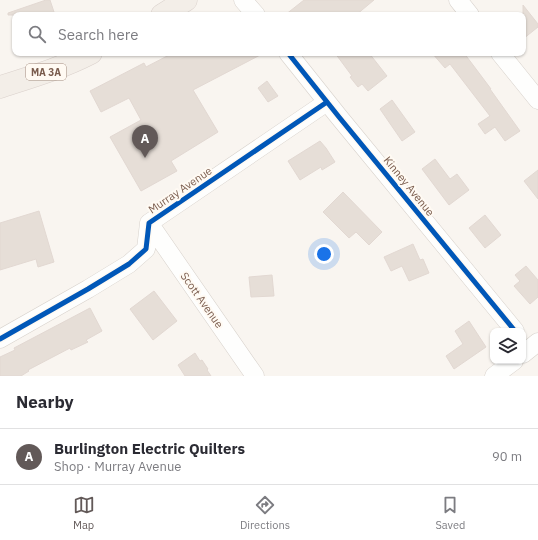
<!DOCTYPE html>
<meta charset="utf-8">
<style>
body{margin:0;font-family:"IBM Plex Sans",sans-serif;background:#f2f2f3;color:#2b2b33}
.controls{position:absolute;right:12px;bottom:12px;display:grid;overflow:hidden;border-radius:8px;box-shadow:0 1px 3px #0004}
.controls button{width:36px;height:36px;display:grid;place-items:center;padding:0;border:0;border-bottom:1px solid #e1e1e2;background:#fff;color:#2b2b33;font:20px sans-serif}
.you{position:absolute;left:324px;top:254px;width:14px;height:14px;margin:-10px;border:3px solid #fff;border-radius:50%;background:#1a73e8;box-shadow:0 0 0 6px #1a73e833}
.badge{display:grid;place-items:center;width:26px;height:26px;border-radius:50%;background:#625958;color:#fff;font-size:13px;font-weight:700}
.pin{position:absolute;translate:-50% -33px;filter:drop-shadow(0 1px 2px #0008)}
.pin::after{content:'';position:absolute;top:21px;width:14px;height:12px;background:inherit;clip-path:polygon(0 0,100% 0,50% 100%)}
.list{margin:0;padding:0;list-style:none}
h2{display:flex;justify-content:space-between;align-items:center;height:52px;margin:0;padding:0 16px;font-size:17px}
h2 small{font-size:13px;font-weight:400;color:#7c7c81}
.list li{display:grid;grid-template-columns:26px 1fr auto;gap:12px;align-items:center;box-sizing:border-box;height:56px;padding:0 16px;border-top:1px solid #e1e1e2}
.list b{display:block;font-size:15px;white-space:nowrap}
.list p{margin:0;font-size:13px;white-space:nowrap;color:#7c7c81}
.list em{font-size:13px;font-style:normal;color:#7c7c81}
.icon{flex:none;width:22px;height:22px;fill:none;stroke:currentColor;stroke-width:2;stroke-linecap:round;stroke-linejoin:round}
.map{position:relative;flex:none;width:538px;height:376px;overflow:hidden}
.search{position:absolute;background:#fff;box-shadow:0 1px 3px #0004;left:12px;right:12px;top:12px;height:44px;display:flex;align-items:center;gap:10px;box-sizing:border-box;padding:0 14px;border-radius:8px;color:#7c7c81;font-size:15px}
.sheet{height:108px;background:#fff}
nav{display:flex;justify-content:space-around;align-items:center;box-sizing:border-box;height:56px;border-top:1px solid #e1e1e2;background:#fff;font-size:11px;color:#7c7c81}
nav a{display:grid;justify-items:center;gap:2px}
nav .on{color:#625958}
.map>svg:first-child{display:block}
</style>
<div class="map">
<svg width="538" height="376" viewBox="0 0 538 376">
<rect width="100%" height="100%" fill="#f9f5f0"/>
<!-- building -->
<path fill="#e6ded7" stroke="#e2d8d2" d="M46,0H50L55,15H8V13Z
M304,0H374L356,15H285Z
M523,5L538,24V27L523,39Z
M173,53H264L193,90L218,132L171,161L177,171L141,191L110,137L141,120L129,98L101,112L90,91L144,63L146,67Z
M335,53H369L387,76L368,91L362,84L358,87L350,77L352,76Z
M432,53H464L491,89H490L520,131L505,141L495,127L485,134L478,124L490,116L450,64L445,68Z
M267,81L278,96L268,102L258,88Z
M392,100L415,132L402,141L380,109Z
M320,141L326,148L335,162L322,170L321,167L300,180L288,161Z
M435,159L450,179L457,174L469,190L449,205L422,169Z
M538,170V199L524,181Z
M343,192L382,232L369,245L356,232L349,238L323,212Z
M39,211L54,262L38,267L36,259L0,270V223Z
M485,215L501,235L485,248L469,228Z
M413,244L420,260L423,259L429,273L409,281L402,266L391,271L384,257Z
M526,266L538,280V297L530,304L514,286L520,281L515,275Z
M272,275L274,296L251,297L249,277Z
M154,291L177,321L153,340L130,309Z
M90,308L102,331L86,340L88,342L71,350L70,348L28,370L29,371L21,376H0V357L15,350L14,348Z
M469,321L486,347L454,369L446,356L463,344L455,331Z
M195,353L200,361L202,360L208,369L207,370L211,376H185L178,365Z"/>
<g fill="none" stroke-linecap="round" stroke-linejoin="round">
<defs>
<path id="minor" d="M243,0L256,15
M458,0L470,15
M288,53L339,117L515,331
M500,53L538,100
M149,223L327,102
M149,223L255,376
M0,339L88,289L129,264L146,249L149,223
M523,354L538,342
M494,376L514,361"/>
<path id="major" d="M162,15L186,0
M0,87C31,77 62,68 91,53"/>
</defs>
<!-- minor casing -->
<use href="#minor" stroke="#d7d1cb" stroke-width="19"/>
<!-- major casing -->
<use href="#major" stroke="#dad1cc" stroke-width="23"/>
<!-- minor -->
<use href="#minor" stroke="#fefefd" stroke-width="18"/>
<!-- major -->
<use href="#major" stroke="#f3eee8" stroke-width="22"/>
<defs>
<path id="cycleway" d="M288,53L339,117L515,331
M0,339L88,289L129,264L146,249L149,223L327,102"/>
</defs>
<!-- cycleway casing -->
<use href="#cycleway" stroke="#fffaf3" stroke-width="8"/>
<!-- cycleway -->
<use href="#cycleway" stroke="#0057b8" stroke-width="5"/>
</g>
<g text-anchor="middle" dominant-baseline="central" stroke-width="4" stroke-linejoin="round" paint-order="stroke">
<!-- shield labels -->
<rect fill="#fffaf3" stroke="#a28b7f" stroke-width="1" x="26" y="64" width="40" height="16" rx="3"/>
<g font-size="10" font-weight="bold" fill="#7a5c4d">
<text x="46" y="72">MA 3A</text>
</g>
<!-- street labels -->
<g font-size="11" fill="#7a5c4d" stroke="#fffaf3">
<text transform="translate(409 186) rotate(51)">Kinney Avenue</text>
<text transform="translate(180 190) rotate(-34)">Murray Avenue</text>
<text transform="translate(202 300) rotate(55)">Scott Avenue</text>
</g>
</g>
</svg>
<div class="controls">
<button><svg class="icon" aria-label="layers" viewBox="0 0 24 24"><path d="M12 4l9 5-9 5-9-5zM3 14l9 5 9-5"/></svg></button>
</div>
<div class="you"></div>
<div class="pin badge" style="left:145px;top:158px">A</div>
<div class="search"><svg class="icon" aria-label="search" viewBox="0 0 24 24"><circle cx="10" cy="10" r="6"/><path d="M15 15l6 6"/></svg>Search here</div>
</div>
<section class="sheet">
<h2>Nearby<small></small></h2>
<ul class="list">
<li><span class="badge">A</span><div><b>Burlington Electric Quilters</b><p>Shop · Murray Avenue</p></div><em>90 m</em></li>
</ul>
</section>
<nav>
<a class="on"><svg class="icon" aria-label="map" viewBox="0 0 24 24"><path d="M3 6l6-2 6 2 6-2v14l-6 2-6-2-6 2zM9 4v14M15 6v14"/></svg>Map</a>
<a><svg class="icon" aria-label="directions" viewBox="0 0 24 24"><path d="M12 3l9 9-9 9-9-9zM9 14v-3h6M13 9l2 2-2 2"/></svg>Directions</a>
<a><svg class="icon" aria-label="saved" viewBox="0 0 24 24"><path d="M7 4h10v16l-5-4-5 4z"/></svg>Saved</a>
</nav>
